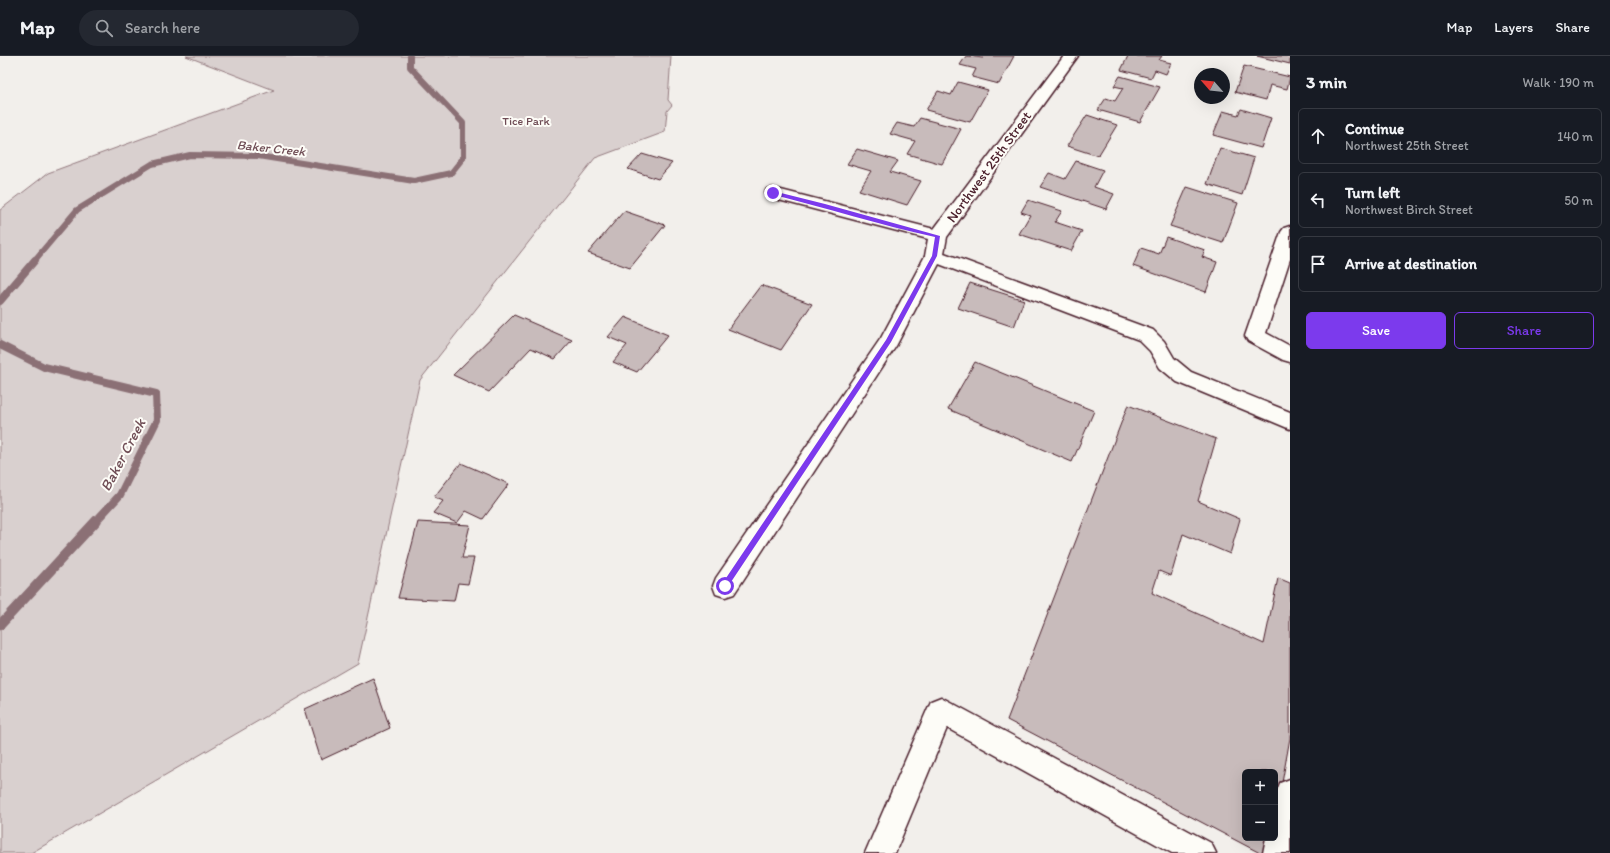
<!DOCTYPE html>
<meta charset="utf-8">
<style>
body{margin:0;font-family:Itim,sans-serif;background:#242831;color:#f1f3f6}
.controls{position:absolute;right:12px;bottom:12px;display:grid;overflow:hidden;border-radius:6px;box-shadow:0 4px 16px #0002}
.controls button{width:36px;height:36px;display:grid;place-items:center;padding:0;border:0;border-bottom:1px solid #363941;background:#171b24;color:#f1f3f6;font:20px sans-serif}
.compass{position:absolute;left:1194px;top:12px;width:36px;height:36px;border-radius:50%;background:#171b24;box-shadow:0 4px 16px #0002;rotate:298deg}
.stop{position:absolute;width:12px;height:12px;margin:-9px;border:3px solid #7c3aed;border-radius:50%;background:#fff}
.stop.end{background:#7c3aed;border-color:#fff;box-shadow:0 1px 4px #0008}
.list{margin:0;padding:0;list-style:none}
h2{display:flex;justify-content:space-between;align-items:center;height:52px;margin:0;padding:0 16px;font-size:17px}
h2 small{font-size:13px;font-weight:400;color:#9ea1a6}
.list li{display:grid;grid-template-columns:26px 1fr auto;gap:12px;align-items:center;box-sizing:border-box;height:56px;margin:0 8px 8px;padding:0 8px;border:1px solid #363941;border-radius:6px}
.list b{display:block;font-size:15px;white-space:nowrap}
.list p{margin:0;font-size:13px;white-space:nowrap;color:#9ea1a6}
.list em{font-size:13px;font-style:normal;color:#9ea1a6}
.actions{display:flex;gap:8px;padding:12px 16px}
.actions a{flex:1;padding:9px 0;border:1px solid #7c3aed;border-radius:6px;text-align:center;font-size:14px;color:#7c3aed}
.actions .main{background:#7c3aed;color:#fff}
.icon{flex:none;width:22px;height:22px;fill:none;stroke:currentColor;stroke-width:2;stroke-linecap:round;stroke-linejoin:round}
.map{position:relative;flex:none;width:1290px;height:797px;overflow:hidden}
header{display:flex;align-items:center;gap:24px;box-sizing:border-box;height:56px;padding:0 20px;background:#171b24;border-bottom:1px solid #363941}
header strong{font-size:19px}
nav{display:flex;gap:22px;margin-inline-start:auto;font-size:14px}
.search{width:280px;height:36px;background:#242831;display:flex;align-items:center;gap:10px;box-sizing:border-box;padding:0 14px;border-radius:22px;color:#9ea1a6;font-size:15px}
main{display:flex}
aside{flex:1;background:#171b24}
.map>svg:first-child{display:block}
</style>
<header>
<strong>Map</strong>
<div class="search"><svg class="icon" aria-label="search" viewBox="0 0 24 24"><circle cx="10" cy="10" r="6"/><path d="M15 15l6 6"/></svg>Search here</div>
<nav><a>Map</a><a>Layers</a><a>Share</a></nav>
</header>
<main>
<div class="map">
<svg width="1290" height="797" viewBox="0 0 1290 797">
<rect width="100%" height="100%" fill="#f2efeb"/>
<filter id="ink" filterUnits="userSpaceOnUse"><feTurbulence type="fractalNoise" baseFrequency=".025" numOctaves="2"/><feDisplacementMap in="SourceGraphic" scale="8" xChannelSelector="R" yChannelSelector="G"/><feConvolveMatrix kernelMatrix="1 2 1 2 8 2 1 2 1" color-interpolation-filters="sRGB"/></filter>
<g filter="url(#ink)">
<!-- green -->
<path fill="#d9d0cf" stroke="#92787d" d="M186,0H671L668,44L672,49L667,55L665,76L595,102L420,324L358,607L31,797H0V154L48,117L274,34Z"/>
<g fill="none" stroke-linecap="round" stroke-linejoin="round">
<!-- stream-far2 -->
<path stroke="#8b6f75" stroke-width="6" d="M34,205L77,154L152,108L190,99L258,100L414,125L451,117L463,102V67L410,11V0"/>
<!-- stream-far1 -->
<path stroke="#8b6f75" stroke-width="8" d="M0,245L35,204
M0,289L44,311L156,338L157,364L120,439L96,465"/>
<!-- stream -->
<path stroke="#8b6f75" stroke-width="10" d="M0,569L97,464"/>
</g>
<!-- building -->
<path fill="#c8bbbb" stroke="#4a1f2b" d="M966,0L983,2L984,0H1014L999,28L972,21L976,13L960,9Z
M1128,0H1162L1159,4L1171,7L1166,18L1155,14L1151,22L1121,14Z
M1257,0H1290V8Z
M1244,10L1290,21L1287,33L1270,29L1266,44L1235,36Z
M1120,20L1160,31L1140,66L1098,54L1106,42L1115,45L1123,32L1114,30Z
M958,26L988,34L970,66L926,54L938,35L951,39Z
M1241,53L1271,62L1261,92L1213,79L1223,55L1238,59Z
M1087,59L1117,69L1098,100L1067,90Z
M920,62L961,73L942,108L907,98L915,85L890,78L897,67L914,71Z
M1220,92L1254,102L1242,139L1207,128Z
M857,93L898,105L890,116L921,125L907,149L859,134L871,115L847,108Z
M642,98L672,107L658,123L628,113Z
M1076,105L1103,114L1094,131L1114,138L1106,153L1040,131L1049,117L1065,123Z
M1187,131L1238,147L1223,187L1170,170Z
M1028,144L1062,155L1055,166L1082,175L1071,195L1019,178L1030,159L1021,156Z
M624,155L665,169L630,212L588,197Z
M1166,181L1205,194L1202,201L1217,206L1206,236L1133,210L1141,192L1159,198Z
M970,227L1024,244L1014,271L958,252Z
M761,229L812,248L781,294L728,273Z
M514,259L572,284L555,303L531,292L489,336L453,319Z
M625,261L668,279L637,316L613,306L627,289L608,281Z
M975,306L1094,355L1072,406L948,353Z
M1128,349L1216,383L1198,445L1240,463L1230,498L1183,478L1171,520L1159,515L1152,537L1264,588L1278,522L1290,527V682L1275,766V716H1245V782H1272L1270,797H1260L1007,664Z
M461,407L509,428L483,463L466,455L457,467L433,457L443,445L434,441Z
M418,466L470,469L462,502H474L468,528L458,527L454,545L398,542Z
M373,622L390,672L321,704L305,653Z"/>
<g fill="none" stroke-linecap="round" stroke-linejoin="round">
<defs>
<path id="minor" d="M1064,0H1078L947,181L944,197L1153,274L1164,285L1174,302L1191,316L1290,356V373L1177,326L1160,312L1150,295L1139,284L939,208L896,290L734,538L725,541L716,538L713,530L716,522L881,282L925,200L928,183L767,141L765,137L767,133L773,132L934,173Z
M1290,170V203L1266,277L1290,290V306L1283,304L1248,285L1245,280L1281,176L1284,172Z
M941,641L1211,787L1216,797H1172L947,672L895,797H865L931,645Z
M1290,723V797H1263L1266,782H1275V740L1280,727Z"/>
</defs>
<!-- minor casing -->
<use href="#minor" stroke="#4a1f2b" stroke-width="3"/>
<!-- minor -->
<use href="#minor" fill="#fdfcf7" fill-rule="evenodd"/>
</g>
</g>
<!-- route -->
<path fill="#7c3aed" d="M773,135L825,148L940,180L937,200L891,286L727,532L725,533L721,530L722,528L886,284L932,200L935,181C880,169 826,152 771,138L770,137Z"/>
<g text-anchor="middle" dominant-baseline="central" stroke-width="4" stroke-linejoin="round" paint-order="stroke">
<!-- far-park labels -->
<g font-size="12" fill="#6e4b54" stroke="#fdfcf7">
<text x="526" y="65">Tice Park</text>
</g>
<!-- far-water labels -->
<g font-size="13" font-style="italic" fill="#704e56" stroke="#fdfcf7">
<text transform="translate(271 92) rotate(6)">Baker Creek</text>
</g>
<!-- street labels -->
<g font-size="14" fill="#4a1f2b" stroke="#fdfcf7">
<text transform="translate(989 111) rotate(-54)">Northwest 25th Street</text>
</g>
<!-- water labels -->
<g font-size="15" font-style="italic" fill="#704e56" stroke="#fdfcf7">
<text transform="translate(123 399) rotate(-62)">Baker Creek</text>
</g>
</g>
</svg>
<div class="controls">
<button>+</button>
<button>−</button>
</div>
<svg class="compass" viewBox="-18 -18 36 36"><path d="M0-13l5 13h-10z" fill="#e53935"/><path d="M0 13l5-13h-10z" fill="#9ea1a6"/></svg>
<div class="stop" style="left:725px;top:530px"></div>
<div class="stop end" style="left:773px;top:137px"></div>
</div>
<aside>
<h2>3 min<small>Walk · 190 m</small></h2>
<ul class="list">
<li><svg class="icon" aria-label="ahead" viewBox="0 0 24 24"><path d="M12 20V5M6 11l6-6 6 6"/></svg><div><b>Continue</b><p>Northwest 25th Street</p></div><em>140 m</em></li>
<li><svg class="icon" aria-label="left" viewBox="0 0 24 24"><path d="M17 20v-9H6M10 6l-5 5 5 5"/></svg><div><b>Turn left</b><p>Northwest Birch Street</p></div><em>50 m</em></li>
<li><svg class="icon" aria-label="arrive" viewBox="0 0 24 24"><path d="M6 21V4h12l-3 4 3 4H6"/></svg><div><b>Arrive at destination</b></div></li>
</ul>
<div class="actions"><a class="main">Save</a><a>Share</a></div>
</aside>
</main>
